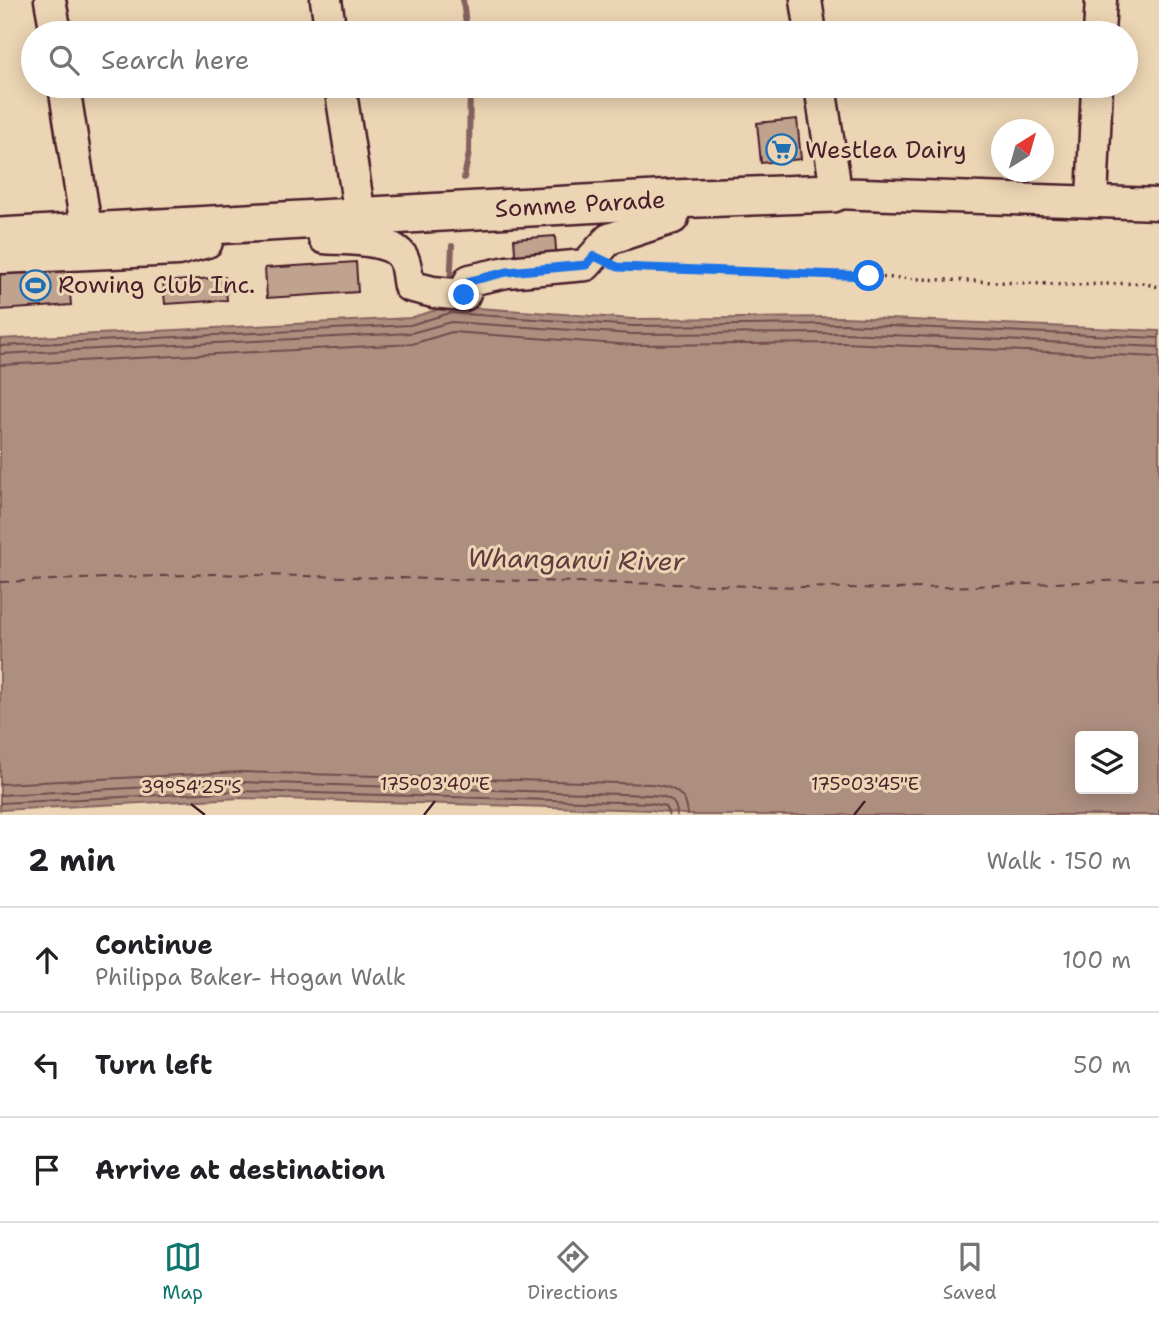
<!DOCTYPE html>
<meta charset="utf-8">
<style>
body{margin:0;font-family:"Shantell Sans",sans-serif;background:#f2f2f2;color:#202124}
.controls{position:absolute;right:21px;bottom:21px;display:grid;overflow:hidden;border-radius:7px;box-shadow:0 4px 18px #0003}
.controls button{width:63px;height:63px;display:grid;place-items:center;padding:0;border:0;border-bottom:2px solid #e0e0e0;background:#fff;color:#202124;font:35px sans-serif}
.compass{position:absolute;left:991px;top:119px;width:63px;height:63px;border-radius:50%;background:#fff;box-shadow:0 4px 18px #0003;rotate:37deg}
.stop{position:absolute;width:21px;height:21px;margin:-16px;border:5px solid #1a73e8;border-radius:50%;background:#fff}
.stop.end{background:#1a73e8;border-color:#fff;box-shadow:0 2px 7px #0008}
.list{margin:0;padding:0;list-style:none}
h2{display:flex;justify-content:space-between;align-items:center;height:91px;margin:0;padding:0 28px;font-size:30px}
h2 small{font-size:23px;font-weight:400;color:#757577}
.list li{display:grid;grid-template-columns:46px 1fr auto;gap:21px;align-items:center;box-sizing:border-box;height:105px;padding:0 28px;border-top:2px solid #e0e0e0}
.list b{display:block;font-size:26px;white-space:nowrap}
.list p{margin:0;font-size:23px;white-space:nowrap;color:#757577}
.list em{font-size:23px;font-style:normal;color:#757577}
.icon{flex:none;width:38px;height:38px;fill:none;stroke:currentColor;stroke-width:2;stroke-linecap:round;stroke-linejoin:round}
.map{position:relative;flex:none;width:1159px;height:815px;overflow:hidden}
.search{position:absolute;background:#fff;box-shadow:0 4px 18px #0003;left:21px;right:21px;top:21px;height:77px;display:flex;align-items:center;gap:18px;box-sizing:border-box;padding:0 24px;border-radius:38px;color:#757577;font-size:26px}
.sheet{height:406px;background:#fff}
nav{display:flex;justify-content:space-around;align-items:center;box-sizing:border-box;height:98px;border-top:2px solid #e0e0e0;background:#fff;font-size:19px;color:#757577}
nav a{display:grid;justify-items:center;gap:4px}
nav .on{color:#0f766e}
.map>svg:first-child{display:block}
</style>
<div class="map">
<svg width="1159" height="815" viewBox="0 0 1159 815">
<rect width="100%" height="100%" fill="#ecd5b4"/>
<filter id="ink" filterUnits="userSpaceOnUse"><feTurbulence type="fractalNoise" baseFrequency=".0143" numOctaves="2"/><feDisplacementMap in="SourceGraphic" scale="14" xChannelSelector="R" yChannelSelector="G"/><feConvolveMatrix kernelMatrix="1 2 1 2 8 2 1 2 1" color-interpolation-filters="sRGB"/></filter>
<g filter="url(#ink)">
<!-- water -->
<path fill="#ad8f80" stroke="#85625e" stroke-width="2" fill-rule="evenodd" d="M449,306L633,319L844,317L1159,331V815H691L651,810L242,798L0,810V339L410,318ZM1080,736H1133V789H1080Z"/>
<g fill="none" stroke-linecap="round" stroke-linejoin="round">
<!-- shore -->
<path stroke="#724c4d" stroke-width="2" d="M0,346L410,325L450,313L633,326L844,324L1159,338
M0,354L411,333L451,322L632,334L844,333L1159,347
M0,365L412,344L452,332L632,345L844,343L1159,357
M0,784L241,772L651,784C671,786 687,792 688,815
M0,795L242,782L652,795C666,796 677,799 677,815
M0,803L242,791L651,803L665,806L669,815"/>
<!-- stream -->
<path stroke="#85625e" stroke-width="6" d="M463,0L467,33
M464,178L469,153L470,86
M450,286L452,246"/>
<!-- ferry -->
<path stroke="#633b40" stroke-width="2" stroke-dasharray="9 7" stroke-linecap="butt" d="M0,582L213,574L895,589L1159,579"/>
</g>
<!-- building -->
<path fill="#bfa38e" stroke="#4a1f2b" stroke-width="2" d="M797,119L801,159L761,163L757,123Z
M555,236L557,263L516,266L514,239Z
M67,259L71,305L0,310V264Z
M356,262L358,292L267,298L265,268Z
M225,277L227,300L165,304L163,282Z"/>
<g fill="none" stroke-linecap="round" stroke-linejoin="round">
<defs>
<path id="minor" d="M50,0L56,33
M326,0L331,33
M806,0L811,33
M1099,33L1101,0
M64,86L87,233
M340,86L360,216
M820,86L834,177L833,193L1159,204
M1092,201L1097,86
M322,220L324,238C346,240 391,237 403,258C407,266 407,277 409,286L433,292L464,295L470,280L507,272L586,265L609,239L673,218V199
M0,258L178,250L207,242L210,225"/>
<g id="major">
<path id="s1" d="M0,237L673,199L833,193"/>
</g>
</defs>
<!-- minor casing -->
<use href="#minor" stroke="#4a1f2b" stroke-width="35"/>
<!-- major casing -->
<use href="#major" stroke="#4a1f2b" stroke-width="42"/>
<!-- path -->
<path stroke="#4a1f2b" stroke-width="3.5" stroke-dasharray="2 5" stroke-linecap="butt" d="M617,267L1073,285L1142,283L1159,287"/>
<!-- minor -->
<use href="#minor" stroke="#ecd5b4" stroke-width="30"/>
<!-- major -->
<use href="#major" stroke="#ecd5b4" stroke-width="37"/>
</g>
</g>
<g fill="none" stroke-linecap="round" stroke-linejoin="round" filter="url(#ink)">
<!-- route -->
<path stroke="#1a73e8" stroke-width="9" d="M464,295L470,281L507,272L586,265L594,256L618,267L869,276"/>
</g>
<!-- ticks -->
<path fill="none" stroke="#4a1f2b" stroke-width="2.5" d="M191,804L205,815M424,815L435,801M854,815L865,801"/>
<!-- icons -->
<defs>
<symbol id="supermarket-ring" viewBox="-11 -11 22 22"><circle r="9.5" fill="#ecd5b4" stroke="#1f6fb2" stroke-width="1.5"/><path d="M-6-5.5h2.5l.6 2H6L4.5 2H-2.5L-4.4-4H-6ZM-1.5 3.2a1.3 1.3 0 1 0 .1 0ZM3 3.2a1.3 1.3 0 1 0 .1 0Z" fill="#1f6fb2"/></symbol>
<symbol id="stadium-ring" viewBox="-11 -11 22 22"><circle r="9.5" fill="#ecd5b4" stroke="#1f6fb2" stroke-width="1.5"/><path d="M0-5a6.5 5 0 1 0 0 10a6.5 5 0 1 0 0-10ZM-3.5-1.8h7v3.6h-7Z" fill="#1f6fb2"/></symbol>
</defs>
<g fill-rule="evenodd">
<use href="#supermarket-ring" x="764" y="132" width="35" height="35"/>
<use href="#stadium-ring" x="18" y="268" width="35" height="35"/>
</g>
<g text-anchor="middle" dominant-baseline="central" stroke-width="6" stroke-linejoin="round" paint-order="stroke">
<!-- poi labels -->
<g font-size="24" fill="#4a1f2b" stroke="#ecd5b4" text-anchor="start">
<text x="805" y="150">Westlea Dairy</text>
<text x="58" y="285">Rowing Club Inc.</text>
</g>
<!-- street labels -->
<g font-size="24" fill="#4a1f2b" stroke="#ecd5b4">
<text stroke="none"><textPath href="#s1" startOffset="581">Somme Parade</textPath></text>
</g>
<!-- water labels -->
<g font-size="26" font-style="italic" fill="#633b40" stroke="#ecd5b4">
<text transform="translate(576 559) rotate(1)">Whanganui River</text>
</g>
</g>
<g font-size="18" text-anchor="middle" fill="#4a1f2b" stroke="#ecd5b4" stroke-width="6" stroke-linejoin="round" paint-order="stroke">
<text x="435" y="790">175°03'40"E</text>
<text x="865" y="790">175°03'45"E</text>
<text x="191" y="793">39°54'25"S</text>
</g>
</svg>
<div class="controls">
<button><svg class="icon" aria-label="layers" viewBox="0 0 24 24"><path d="M12 4l9 5-9 5-9-5zM3 14l9 5 9-5"/></svg></button>
</div>
<svg class="compass" viewBox="-18 -18 36 36"><path d="M0-13l5 13h-10z" fill="#e53935"/><path d="M0 13l5-13h-10z" fill="#757577"/></svg>
<div class="stop" style="left:869px;top:276px"></div>
<div class="stop end" style="left:464px;top:295px"></div>
<div class="search"><svg class="icon" aria-label="search" viewBox="0 0 24 24"><circle cx="10" cy="10" r="6"/><path d="M15 15l6 6"/></svg>Search here</div>
</div>
<section class="sheet">
<h2>2 min<small>Walk · 150 m</small></h2>
<ul class="list">
<li><svg class="icon" aria-label="ahead" viewBox="0 0 24 24"><path d="M12 20V5M6 11l6-6 6 6"/></svg><div><b>Continue</b><p>Philippa Baker- Hogan Walk</p></div><em>100 m</em></li>
<li><svg class="icon" aria-label="left" viewBox="0 0 24 24"><path d="M17 20v-9H6M10 6l-5 5 5 5"/></svg><div><b>Turn left</b></div><em>50 m</em></li>
<li><svg class="icon" aria-label="arrive" viewBox="0 0 24 24"><path d="M6 21V4h12l-3 4 3 4H6"/></svg><div><b>Arrive at destination</b></div></li>
</ul>
</section>
<nav>
<a class="on"><svg class="icon" aria-label="map" viewBox="0 0 24 24"><path d="M3 6l6-2 6 2 6-2v14l-6 2-6-2-6 2zM9 4v14M15 6v14"/></svg>Map</a>
<a><svg class="icon" aria-label="directions" viewBox="0 0 24 24"><path d="M12 3l9 9-9 9-9-9zM9 14v-3h6M13 9l2 2-2 2"/></svg>Directions</a>
<a><svg class="icon" aria-label="saved" viewBox="0 0 24 24"><path d="M7 4h10v16l-5-4-5 4z"/></svg>Saved</a>
</nav>
